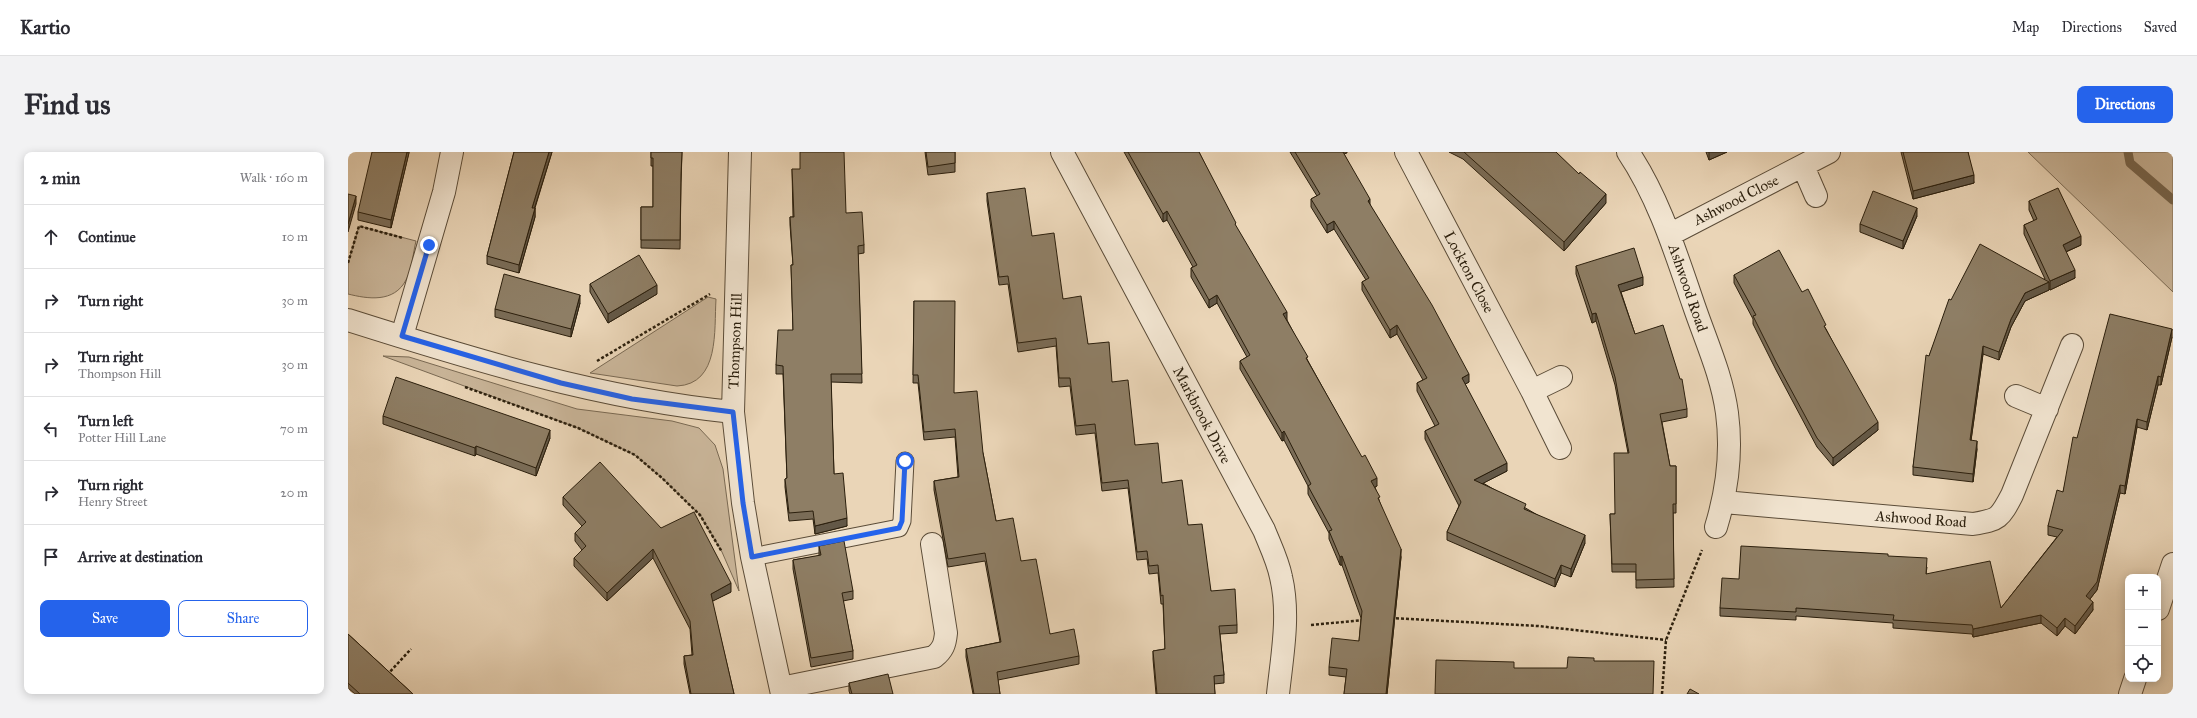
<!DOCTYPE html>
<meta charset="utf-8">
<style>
body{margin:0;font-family:"IM FELL Great Primer",serif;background:#f2f2f3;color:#2b2b33}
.controls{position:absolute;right:12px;bottom:12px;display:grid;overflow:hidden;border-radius:8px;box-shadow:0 2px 10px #0003}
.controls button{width:36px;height:36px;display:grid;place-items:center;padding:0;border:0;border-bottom:1px solid #e1e1e2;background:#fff;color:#2b2b33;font:20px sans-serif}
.stop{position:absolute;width:12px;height:12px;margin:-9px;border:3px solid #2563eb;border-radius:50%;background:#fff}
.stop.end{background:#2563eb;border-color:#fff;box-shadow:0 1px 4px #0008}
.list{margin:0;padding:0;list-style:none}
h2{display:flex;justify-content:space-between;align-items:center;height:52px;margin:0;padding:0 16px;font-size:17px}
h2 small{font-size:13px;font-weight:400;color:#7c7c81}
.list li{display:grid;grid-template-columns:26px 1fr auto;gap:12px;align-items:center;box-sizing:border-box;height:64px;padding:0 16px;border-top:1px solid #e1e1e2}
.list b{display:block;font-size:15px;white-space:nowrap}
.list p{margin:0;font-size:13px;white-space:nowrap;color:#7c7c81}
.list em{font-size:13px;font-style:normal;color:#7c7c81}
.actions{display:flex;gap:8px;padding:12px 16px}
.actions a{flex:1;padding:9px 0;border:1px solid #2563eb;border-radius:8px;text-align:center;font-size:14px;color:#2563eb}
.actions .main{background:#2563eb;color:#fff}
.icon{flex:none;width:22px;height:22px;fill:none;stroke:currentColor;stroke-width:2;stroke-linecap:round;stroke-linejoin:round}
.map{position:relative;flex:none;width:1825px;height:542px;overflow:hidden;border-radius:8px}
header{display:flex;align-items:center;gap:24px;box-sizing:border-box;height:56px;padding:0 20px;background:#fff;border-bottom:1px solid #e1e1e2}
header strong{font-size:19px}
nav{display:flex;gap:22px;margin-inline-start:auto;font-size:14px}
.intro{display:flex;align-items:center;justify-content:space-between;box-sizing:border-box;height:96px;padding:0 24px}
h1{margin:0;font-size:28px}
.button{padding:10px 18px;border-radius:8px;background:#2563eb;color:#fff;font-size:14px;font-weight:700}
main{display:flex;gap:24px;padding:0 24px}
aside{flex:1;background:#fff;border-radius:8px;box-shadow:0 2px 10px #0003}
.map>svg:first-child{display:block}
</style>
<header>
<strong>Kartio</strong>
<nav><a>Map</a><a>Directions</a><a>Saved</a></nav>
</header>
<div class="intro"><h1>Find us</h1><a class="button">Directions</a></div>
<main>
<aside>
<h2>2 min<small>Walk · 160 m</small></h2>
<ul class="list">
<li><svg class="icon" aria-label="ahead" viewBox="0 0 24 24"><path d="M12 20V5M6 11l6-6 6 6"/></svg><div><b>Continue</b></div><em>10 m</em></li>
<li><svg class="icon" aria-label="right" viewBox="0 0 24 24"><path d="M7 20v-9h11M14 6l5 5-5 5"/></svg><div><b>Turn right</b></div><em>30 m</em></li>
<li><svg class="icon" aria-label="right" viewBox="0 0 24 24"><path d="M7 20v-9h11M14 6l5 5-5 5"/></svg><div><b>Turn right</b><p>Thompson Hill</p></div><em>30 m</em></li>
<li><svg class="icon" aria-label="left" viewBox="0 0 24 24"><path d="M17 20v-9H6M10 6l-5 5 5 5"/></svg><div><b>Turn left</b><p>Potter Hill Lane</p></div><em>70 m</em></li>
<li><svg class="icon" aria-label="right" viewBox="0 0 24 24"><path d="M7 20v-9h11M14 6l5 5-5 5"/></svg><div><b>Turn right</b><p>Henry Street</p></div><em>20 m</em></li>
<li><svg class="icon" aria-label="arrive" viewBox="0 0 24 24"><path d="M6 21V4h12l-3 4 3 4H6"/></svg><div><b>Arrive at destination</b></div></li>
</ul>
<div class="actions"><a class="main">Save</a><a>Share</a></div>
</aside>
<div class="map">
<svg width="1825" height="542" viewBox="0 0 1825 542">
<rect width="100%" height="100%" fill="#ead5b7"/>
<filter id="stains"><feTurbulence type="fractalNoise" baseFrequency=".005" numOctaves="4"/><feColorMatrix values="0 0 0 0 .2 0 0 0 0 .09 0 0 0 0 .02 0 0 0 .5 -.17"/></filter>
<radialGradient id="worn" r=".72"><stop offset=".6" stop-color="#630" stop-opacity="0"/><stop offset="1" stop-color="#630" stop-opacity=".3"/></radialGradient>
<!-- green -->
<path fill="#cab69a" stroke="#7a6a54" d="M1680,0H1825V140Z
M11,74L68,89C65,101 64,118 58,128C46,151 20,147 0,142V111Z
M360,145L368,147C366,178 372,232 329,234L242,221Z
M35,204L61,205L229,257L324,269L351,276L367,293L375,317L391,439L374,400L352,363L314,326L287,303L230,276Z"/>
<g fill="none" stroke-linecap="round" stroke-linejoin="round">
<!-- stream -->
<path stroke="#776750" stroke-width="9" d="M1780,0L1782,11L1825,48"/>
<defs>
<path id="service" d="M404,405L551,376L554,369L557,309"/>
<path id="minor" d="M392,0L385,260L395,351L404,405L434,542
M714,0L916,378C922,393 930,409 933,425C942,463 934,504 930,542
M1058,0L1184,239L1212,296
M1280,0C1311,46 1328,102 1346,154C1358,189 1374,224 1379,261C1384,299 1379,339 1368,375
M1455,14L1468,44
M1321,83L1481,0
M0,168C126,208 253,247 385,260
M54,184L96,40L104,0
M1184,239L1213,225
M1668,244L1699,257
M1376,350L1625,372C1651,368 1652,366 1664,343L1724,193
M433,536L586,505C595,498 597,492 598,481L584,392"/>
<path id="tertiary" d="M1810,457L1825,412
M1782,542L1787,527"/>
</defs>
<!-- service casing -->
<use href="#service" stroke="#5b4c38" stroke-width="19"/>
<!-- minor casing -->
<use href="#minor" stroke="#5b4c38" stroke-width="24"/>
<!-- tertiary casing -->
<use href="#tertiary" stroke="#5b4c38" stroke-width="24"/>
<!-- path -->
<path stroke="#2b1f0d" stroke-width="2.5" stroke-dasharray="3 2" stroke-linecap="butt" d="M0,111L11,74L55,86
M249,209L362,142
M117,235L230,276L287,303L314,326L352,363L374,400
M1043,466L1190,474L1318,488
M963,473L1016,468
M39,523L63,497
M1314,542L1318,488L1354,398"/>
<!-- service -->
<use href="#service" stroke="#f1e4d0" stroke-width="17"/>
<!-- minor -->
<use href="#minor" stroke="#f1e4d0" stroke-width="22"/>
<!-- tertiary -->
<use href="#tertiary" stroke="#f1e4d0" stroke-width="22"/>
</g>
<!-- wall -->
<path fill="#7a6c57" stroke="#2b1f0d" d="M61,0L43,76L10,68V60Z
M166,0H204L187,56V65L171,121L139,112V104Z
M303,0H334L333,31L332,97L293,96V55H305V14H303Z
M577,0H607V20L580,23Z
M776,0H851L888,75L939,168L960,209L1029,334L1027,335L1032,351L1053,405L1039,542H996L998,525L981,523V515L1011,489L1013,466L994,413H992L981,387V381L960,342V334L936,288L934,289L892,217V209L899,205L869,151L861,156L843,125V116L845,115L819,68L815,70Z
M942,0H999V1L996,2L1022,53L1121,230L1117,232L1159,319L1135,331L1237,391L1223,425L1213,421L1207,435L1099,388V380L1111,354L1077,287V279L1087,274L1069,239V231L1075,228L1049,182L1042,186L1014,138V130L1018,128L986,77L979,81L963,55V47L969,44Z
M1101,0H1208L1258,51L1216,99L1115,7Z
M1358,0H1379L1361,8Z
M1553,0H1620L1626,31L1565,47Z
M444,17L498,61L516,93V101L510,102L514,231L483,230L486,322L499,374L467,382L465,367L441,369L437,335V327L439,326L435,222H428V213L445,178L443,113H445L442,73V65H445Z
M639,41L684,84L715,147L740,192L764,230L787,293L814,331L840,373L863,439L889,473V481L872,482L876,523V531L866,532L867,542H808L805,507V499L817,497L815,452H813L810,421L801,422L799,407L789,408L780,336L754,339L747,281L728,283L722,234L711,235L708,194L670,200L660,132L651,133L639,49Z
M1681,49L1733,93L1718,100L1727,126L1702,138L1701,137V138L1677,149L1663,175L1651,208L1635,202L1623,288L1629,297L1625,330L1565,323V315L1581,204L1603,148L1697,127L1676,82V73L1686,69L1681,58Z
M1569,64L1555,97L1512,80V72Z
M1228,114L1295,133L1273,140L1287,182L1339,257V265L1314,270L1322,314H1328V361H1325L1326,435L1288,436V420H1264L1262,362H1267L1280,301L1267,233L1248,169L1244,171L1228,122Z
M1386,123L1454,140L1478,177L1530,278L1485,314L1469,295L1428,218L1405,172V167L1386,131Z
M242,132L309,142L260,171L242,140Z
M566,149L606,241L635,301L648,369L673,409L702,482L731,504V512L650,528L652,542H625L618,505V497L652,490L637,409L600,415L586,338V329L610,325L607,285L576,288L570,231H565Z
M232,151L223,185L147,165V157Z
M1824,185L1813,233H1810L1799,278L1789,275L1777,342L1772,341L1749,438L1742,447L1745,458L1727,482L1717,474L1709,484L1693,471L1625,485L1624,482L1545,476V471L1448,464V468L1372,464V456L1391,427L1579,415L1578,422L1653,456L1709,385L1700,383V374L1715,340L1729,286Z
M35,264L202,286L188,324L128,302L127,304L35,272Z
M215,345L313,376L383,440L364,449L386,542H342L336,512V504L344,503L342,477L305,406L259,449L226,414V406L234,398L227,389V381L234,374L215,353Z
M471,394L505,439V447L495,449L505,499V507L463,515L445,417V408L471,404Z
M0,482L65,542H7L0,536Z
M501,531L545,542H502L501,539Z"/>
<!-- shaded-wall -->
<path fill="#635847" stroke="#2b1f0d" d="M59,0H61V1L43,76V68Z
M201,0H204L184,64V56Z
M1361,0H1379L1361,8Z
M1626,23V31L1565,47V39Z
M1258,42V51L1216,99V90Z
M8,44V52L0,80V72Z
M1022,47V55L1020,49Z
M187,56V65L171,121V113Z
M1569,56V64L1555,97V89Z
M819,59V68L815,70V62Z
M986,69V77L979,81V73Z
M1733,84V93L1715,101V93Z
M1727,118V126L1702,138V129Z
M1295,125V133L1270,141V133Z
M1701,130V138L1677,149L1663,175L1651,208V200L1663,167L1677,141Z
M309,133V142L260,171V162Z
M232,143V151L223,185V177Z
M869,143V151L861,156V148Z
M939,160V168L935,170V162Z
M1248,161V169L1244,171V162Z
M1049,173V182L1042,186V178Z
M1824,177V185L1813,233V225Z
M1635,194V202L1622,296V288Z
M1121,222V230L1114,234V226Z
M1810,224V233L1799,278V270Z
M1789,267V275L1777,342V334Z
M1530,270V278L1485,314V306Z
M202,278V286L188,324V316Z
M936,279V288L934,289V281Z
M1629,289V297L1625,330V322Z
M128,294V302L127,304V296Z
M1159,311V319L1126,336V328Z
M1029,326V334L1023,337V329Z
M1772,333V341L1749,438L1738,452V444Z
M499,366V374L467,382V374Z
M1237,383V391L1223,425V417Z
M305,397V406L259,449V441Z
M1053,397V405L1039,542H1038Z
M994,404V413H992V405Z
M1213,413V421L1207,435V427Z
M383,431V440L363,450V442Z
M1745,450V458L1727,482V474Z
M1693,463V471L1625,485V477Z
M1717,466V474L1709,484V476Z"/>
<!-- building -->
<path fill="#8e7e65" stroke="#2b1f0d" d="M24,0H59L43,68L10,60Z
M166,0H201L184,56H187L171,113L139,104Z
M303,0H334L333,23L332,88H293V55H305V6H303Z
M452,0H496L498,61L514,60L516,93L510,94L514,222H483L486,322L495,321L499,366L467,374L465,359L441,361L437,327L439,326L435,214L428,213L430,178H445L443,113H445L442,65H446L444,17H452Z
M578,0H607V11L580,15Z
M780,0H851L888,71L887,72L939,160L935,162L960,205L958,206L1014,305L1017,303L1029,326L1023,329L1032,345L1030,346L1053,397L1038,542H996L999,517L981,515L984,486L1011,489L1014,459L994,404L992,405L981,379L984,378L960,334L963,332L936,279L934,281L892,209L902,203L869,143L861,148L843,116L849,113L819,59L815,62Z
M947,0H995L1022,47L1020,49L1084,153L1121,222L1114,226L1159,311L1126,328L1178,352L1176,357L1237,383L1223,417L1213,413L1207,427L1099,380L1113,350L1077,279L1091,272L1069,231L1079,226L1049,173L1042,178L1014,130L1021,126L986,69L979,73L963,47L972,42Z
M1116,0H1208L1231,22L1232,20L1258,42L1216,90Z
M1555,0H1620L1626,23L1565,39Z
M677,36L684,84L706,81L715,147L733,144L740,192L761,190L764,230L780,228L787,293L810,291L814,331L834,328L840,373L854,372L863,439L887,437L889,473L871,474L876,523L866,524L867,542H809L805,499L817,497L815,443L813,444L810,413L801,414L799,399L789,400L780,328L754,331L747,272L728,274L722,226H711L708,186L670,191L660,124L651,125L639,41Z
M1710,36L1733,84L1715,93L1727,118L1702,129L1676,73L1689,67L1681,49Z
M1525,39L1569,56L1555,89L1512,72Z
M0,42L8,44L0,72Z
M1632,92L1701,130L1677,141L1663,167L1651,200L1635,194L1622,288L1629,289L1625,322L1565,315L1578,203L1581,204L1601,147L1603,148Z
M1286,96L1295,125L1270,133L1287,182L1315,173L1332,227H1334L1339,257L1312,262L1322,314H1328V352H1325L1326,427L1288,428V412H1264L1262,362H1267L1266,301H1281L1267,225L1248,161L1244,162L1228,114Z
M1431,98L1454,140L1460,137L1478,173L1476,174L1530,270L1485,306L1469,286L1428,210L1405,164L1408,163L1386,123Z
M291,103L309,133L260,162L242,132Z
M156,122L232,143L223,177L147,157Z
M566,149H607L606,241L629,239L635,301L648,369L665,366L673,409L688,407L702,482L726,477L731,504L649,520L652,542H626L618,497L653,490L637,401L600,407L586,329L611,325L607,277L576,280L570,223H565Z
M1762,162L1824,177L1813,225L1810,224L1799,270L1789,267L1777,334L1772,333L1749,430L1738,444L1745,450L1727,474L1717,466L1709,476L1693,463L1625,477L1624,473L1545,468L1546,463L1448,456V460L1372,456L1374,426L1391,427L1393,394L1540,402V404L1579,406L1578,422L1642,409L1653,456L1715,378L1700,374L1709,338L1715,340L1725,285L1729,286Z
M48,225L202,278L188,316L128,294L127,296L35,264Z
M252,310L313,376L346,360L383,431L363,442L386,542H343L336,504L345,503L342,469L305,397L259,441L226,406L238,394L227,381L238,370L215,345Z
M496,389L505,439L494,441L505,499L463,506L445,408L473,403L471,394Z
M0,482L65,542H12L0,531Z
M1220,505L1246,506V509H1306L1305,542H1087L1088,508L1166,510V516H1219Z
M540,522L545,542H504L501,531Z
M1342,537L1351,542H1339Z"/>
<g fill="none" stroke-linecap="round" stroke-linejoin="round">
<!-- route -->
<path stroke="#2563eb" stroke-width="5" d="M81,93L54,184L213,231L284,247L385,260L395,351L404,405L551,376L554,369L557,309"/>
</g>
<g text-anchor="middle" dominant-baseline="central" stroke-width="3.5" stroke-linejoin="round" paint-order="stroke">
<!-- street labels -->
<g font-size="15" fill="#2b1f0d" stroke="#f1e4d0">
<text transform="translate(1388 48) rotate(-27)">Ashwood Close</text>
<text transform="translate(1121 120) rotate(62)">Lockton Close</text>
<text transform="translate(1340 136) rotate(71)">Ashwood Road</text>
<text transform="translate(387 189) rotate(-88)">Thompson Hill</text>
<text transform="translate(854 263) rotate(62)">Markbrook Drive</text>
<text transform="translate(1573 367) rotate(4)">Ashwood Road</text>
</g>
</g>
<rect width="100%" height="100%" filter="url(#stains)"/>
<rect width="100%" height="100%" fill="url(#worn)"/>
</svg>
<div class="controls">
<button>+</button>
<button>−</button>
<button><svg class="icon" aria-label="locate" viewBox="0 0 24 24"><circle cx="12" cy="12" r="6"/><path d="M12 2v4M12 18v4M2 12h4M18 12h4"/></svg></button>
</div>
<div class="stop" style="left:557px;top:309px"></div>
<div class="stop end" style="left:81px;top:93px"></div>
</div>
</main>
